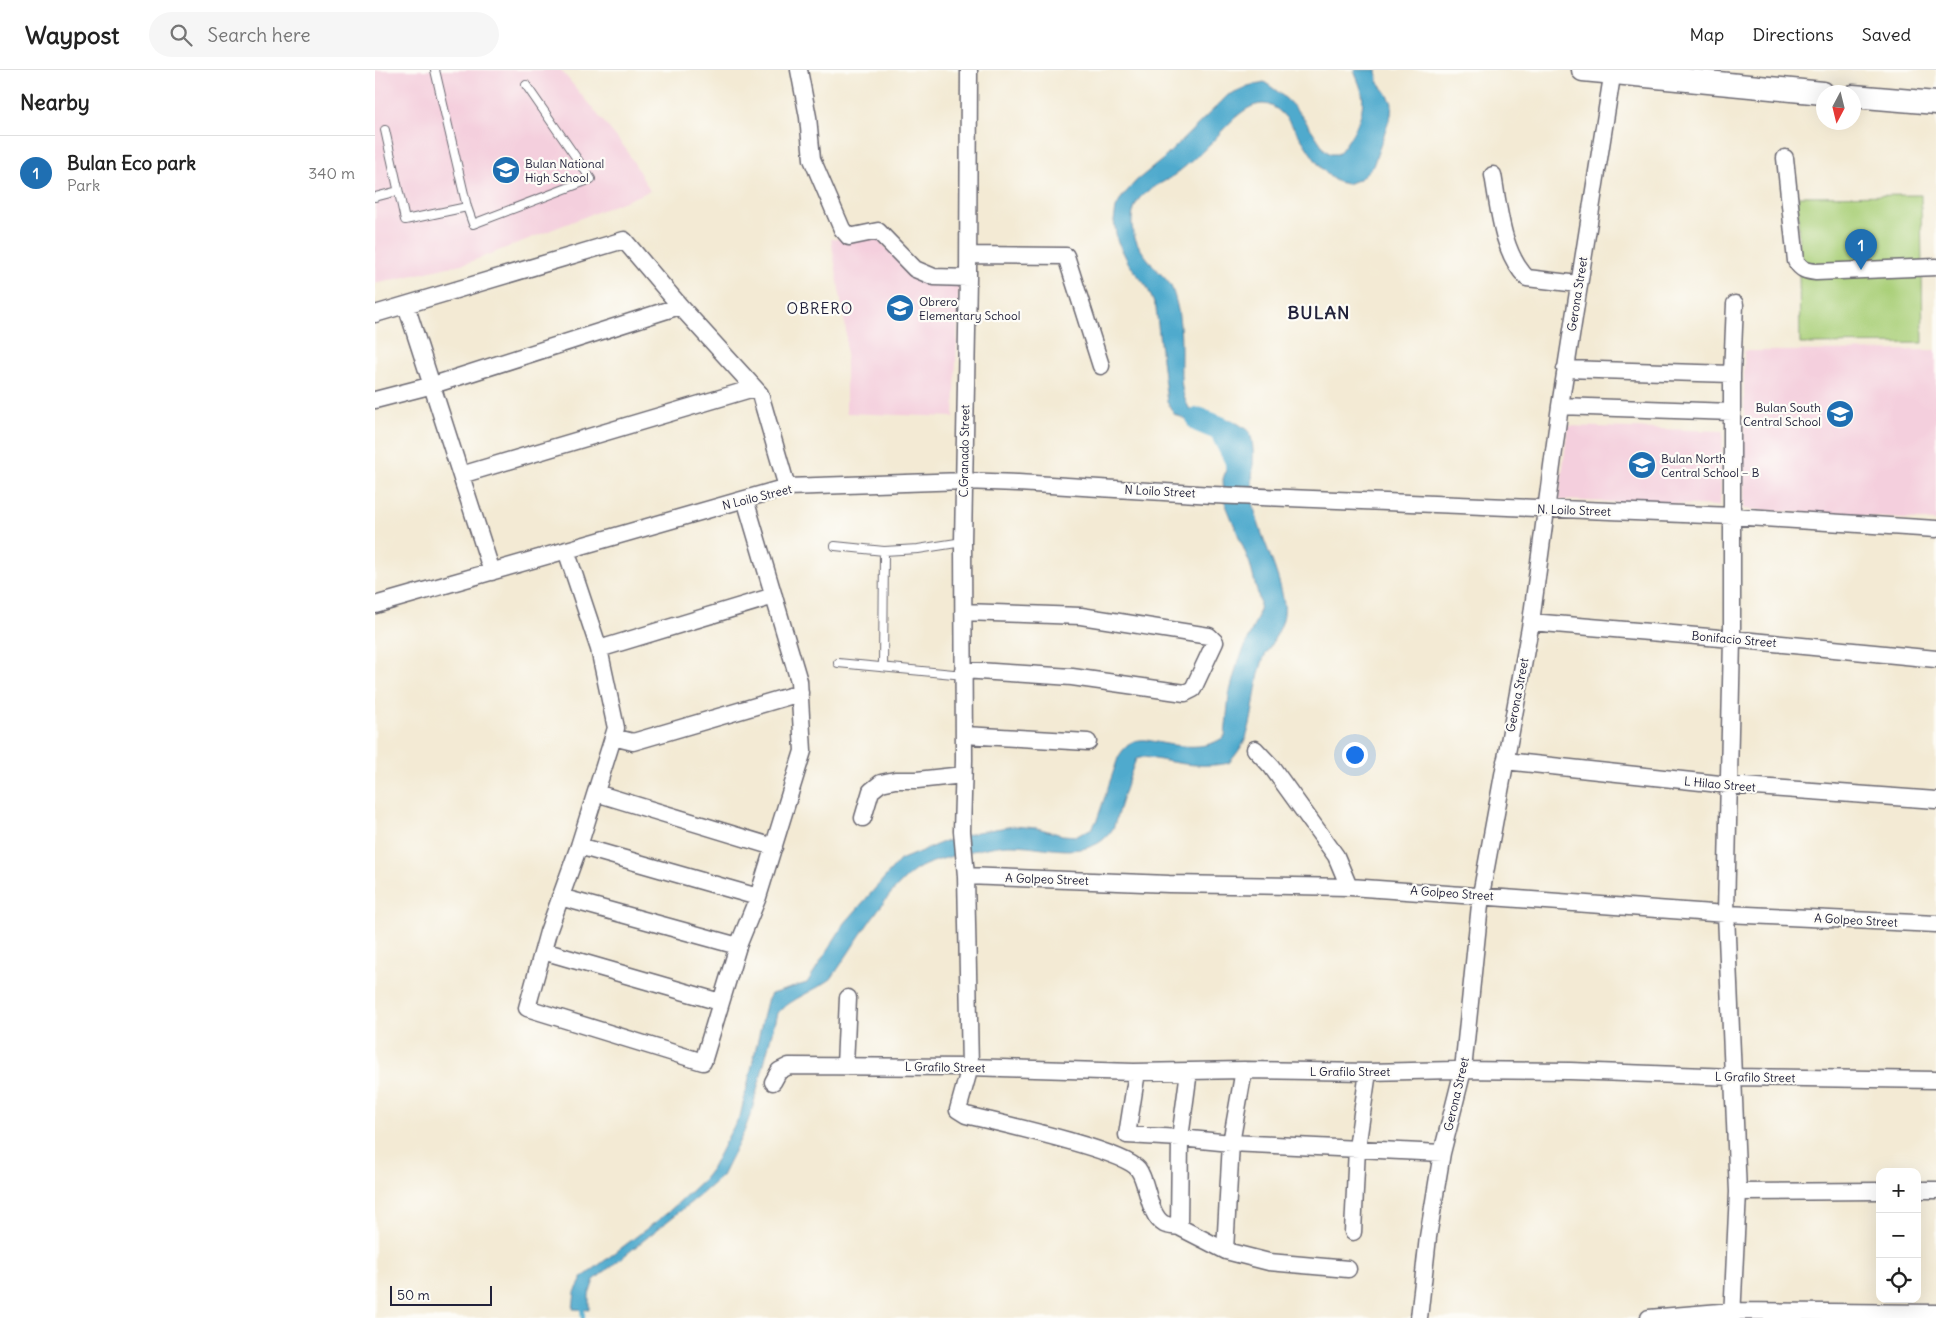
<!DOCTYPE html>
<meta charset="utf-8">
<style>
body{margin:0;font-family:Delius,sans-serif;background:#f6f6f6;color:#222}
.controls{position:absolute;right:15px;bottom:15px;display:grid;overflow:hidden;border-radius:10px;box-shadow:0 5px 20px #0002}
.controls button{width:45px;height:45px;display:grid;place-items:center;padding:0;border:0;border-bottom:1px solid #e0e0e0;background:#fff;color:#222;font:25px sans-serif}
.compass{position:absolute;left:1441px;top:15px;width:45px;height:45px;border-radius:50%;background:#fff;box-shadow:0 5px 20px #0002;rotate:187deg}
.scale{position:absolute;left:15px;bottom:12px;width:102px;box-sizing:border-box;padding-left:5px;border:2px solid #22223b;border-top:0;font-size:14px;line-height:18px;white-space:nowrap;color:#22223b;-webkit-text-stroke:4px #fdfcf7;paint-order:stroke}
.you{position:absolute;left:979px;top:684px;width:18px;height:18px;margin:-12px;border:4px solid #fff;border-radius:50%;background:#1a73e8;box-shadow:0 0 0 8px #1a73e833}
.badge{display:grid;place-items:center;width:32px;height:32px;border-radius:50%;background:#1f6fb2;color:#fff;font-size:16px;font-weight:700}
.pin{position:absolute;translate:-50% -41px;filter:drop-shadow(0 1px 2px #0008)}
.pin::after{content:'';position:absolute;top:26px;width:18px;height:15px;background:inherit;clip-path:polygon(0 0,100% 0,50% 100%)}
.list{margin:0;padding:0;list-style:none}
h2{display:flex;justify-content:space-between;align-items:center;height:65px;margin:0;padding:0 20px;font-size:21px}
h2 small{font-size:16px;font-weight:400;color:#767676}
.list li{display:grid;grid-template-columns:32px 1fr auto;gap:15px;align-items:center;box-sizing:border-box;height:75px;padding:0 20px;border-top:1px solid #e0e0e0}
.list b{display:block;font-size:19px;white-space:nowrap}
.list p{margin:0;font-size:16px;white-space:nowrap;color:#767676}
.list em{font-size:16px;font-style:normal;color:#767676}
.icon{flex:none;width:28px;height:28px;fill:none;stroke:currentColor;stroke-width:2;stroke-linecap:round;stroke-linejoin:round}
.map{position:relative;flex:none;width:1561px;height:1248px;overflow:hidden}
header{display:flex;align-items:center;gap:30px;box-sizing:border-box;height:70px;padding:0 25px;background:#fff;border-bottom:1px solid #e0e0e0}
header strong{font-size:24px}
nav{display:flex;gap:28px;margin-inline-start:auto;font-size:18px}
.search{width:350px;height:45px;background:#f6f6f6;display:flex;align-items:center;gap:12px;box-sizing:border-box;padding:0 18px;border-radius:28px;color:#767676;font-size:19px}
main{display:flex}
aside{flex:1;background:#fff}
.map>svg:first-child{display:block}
</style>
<header>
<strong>Waypost</strong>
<div class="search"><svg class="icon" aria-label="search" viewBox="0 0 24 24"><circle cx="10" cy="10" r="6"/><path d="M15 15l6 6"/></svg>Search here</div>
<nav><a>Map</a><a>Directions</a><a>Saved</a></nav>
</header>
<main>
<aside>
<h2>Nearby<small></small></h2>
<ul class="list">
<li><span class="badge">1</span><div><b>Bulan Eco park</b><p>Park</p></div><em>340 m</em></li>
</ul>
</aside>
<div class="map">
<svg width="1561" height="1248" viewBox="0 0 1561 1248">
<rect width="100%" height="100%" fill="#fdfcf7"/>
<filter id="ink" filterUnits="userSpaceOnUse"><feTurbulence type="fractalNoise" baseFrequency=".02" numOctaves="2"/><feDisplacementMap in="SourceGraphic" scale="10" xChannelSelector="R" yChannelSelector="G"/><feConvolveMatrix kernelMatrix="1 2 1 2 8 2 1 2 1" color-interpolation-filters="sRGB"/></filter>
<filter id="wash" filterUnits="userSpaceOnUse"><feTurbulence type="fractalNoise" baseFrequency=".0096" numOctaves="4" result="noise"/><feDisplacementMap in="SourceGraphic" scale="20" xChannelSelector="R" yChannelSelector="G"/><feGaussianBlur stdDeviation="1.12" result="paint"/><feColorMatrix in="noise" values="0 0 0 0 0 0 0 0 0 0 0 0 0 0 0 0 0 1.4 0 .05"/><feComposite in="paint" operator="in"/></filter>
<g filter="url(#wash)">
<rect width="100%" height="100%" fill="#f3ead4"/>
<!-- built -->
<path fill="#f4cfdd" d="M0,0H186L251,79L275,121L95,192L0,214Z
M500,166L540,206L584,216L579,347L471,343V261L456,169Z
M1561,280V451L1369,439V281Z
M1193,356L1348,361L1345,436L1184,430Z"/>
<!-- green -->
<path fill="#abd07a" stroke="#66795a" d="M1546,125L1548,273L1425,274L1423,126Z"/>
<!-- water -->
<path fill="#4faacd" stroke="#386684" d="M979,0H1002L1003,12L1011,22L1017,33L1016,45L998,96L985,109L972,114C967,113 961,112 958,109C934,93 915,34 888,34C866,34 845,65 830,79C820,88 809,98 798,106C785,115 763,122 759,139C751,165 768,184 784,202C788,206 793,211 796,216C805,238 806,260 806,283C806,302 804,321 814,338C821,350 843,346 856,350C862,352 869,358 875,362C883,388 873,411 879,437C886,470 904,499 909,534C912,556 895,572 888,590C879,615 880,643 871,668C867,677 860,686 854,693C825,699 798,692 769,687L761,689C755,705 749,722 744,739C742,745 740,755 737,760C715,793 669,775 637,775C619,774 561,789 546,797C514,814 478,878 456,909C439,921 418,928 402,943L377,1040L369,1062L347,1106L324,1126L219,1210L214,1225V1240L198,1239L200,1222L208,1207L291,1144L329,1109L336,1100L356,1061L365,1047L392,931L396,924L432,913L469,854L525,790L566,773L602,762L639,756L662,758L687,765L702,766L717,758L722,750L743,688C746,682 750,677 756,673C766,667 776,671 786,673C807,677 833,680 850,666L854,625L862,595L883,546L885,533L875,494L849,430L848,409L853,393L860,380L859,371L799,344L792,332L781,238L772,217L754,194L742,170L739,151L741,138L747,127L761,111L787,90L853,25L873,16L889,12C920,32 930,50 950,80L955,84H963C977,67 993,42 986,19C984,12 981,7 979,0Z"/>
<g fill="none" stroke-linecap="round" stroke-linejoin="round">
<!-- stream -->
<path stroke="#4faacd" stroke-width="4.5" d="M207,1234L208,1248"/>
<!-- river -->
<path stroke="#4faacd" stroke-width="25" d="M824,350L846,359L862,390L865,416"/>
</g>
</g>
<g filter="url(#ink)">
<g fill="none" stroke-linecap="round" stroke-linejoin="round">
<defs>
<path id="lane" d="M60,0L92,137L98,154L216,109L151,15
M10,60L30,150L92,137
M0,127L23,121
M460,476L509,481L543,479L588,472
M463,593L589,605
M508,597L509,481"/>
<path id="street" d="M424,0L433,47L437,89L467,159L474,167L503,161L540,199L559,207L593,208
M594,0L593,208L588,472L589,690L587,761L591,806L595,997L583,1040L591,1045C620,1052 748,1080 763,1099C773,1112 773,1145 789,1154C793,1156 799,1156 804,1157
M1410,88L1421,191C1426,200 1432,201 1441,202L1561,197
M1118,105C1124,138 1127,183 1152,208L1203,214
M593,185L691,186L726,296
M31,235L117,502
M0,244L249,170L305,236L385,324L412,417
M1190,299L1357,304
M0,330L58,315L305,236
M1185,336L1357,342
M86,405L379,318
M191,480L224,579L241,658L204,776L173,862L152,938L328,992L363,876L383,827L428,681L424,611L370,429
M0,535L412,417L589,411L643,413L838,425L1357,446L1561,459
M588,542L706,546L834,566L840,572L818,619L810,623L697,607L588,600
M1156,552L1357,569L1561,589
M224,579L399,526
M589,665L713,672
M238,667L258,672L425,623
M880,679L896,696L961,786L974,817
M1130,691L1354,715L1561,730
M221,723L399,777
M488,748L496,721L506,713L520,710H542L588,705
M204,776L383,827
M591,806L794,814L975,817L1351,844L1561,854
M185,827L363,876
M168,881L345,932
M470,996L473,928
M814,1001L805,1068L804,1157L851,1181L894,1192L973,1199
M762,1002L752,1065L805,1068L856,1073L1067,1083
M398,1012L404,1001L414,996L595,997L759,1002L869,1000L993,1002L1080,1000L1195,1001L1358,1007L1561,1010
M1542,1120H1561
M1363,1122L1505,1121
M978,1162L982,1078L993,1002
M850,1180L856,1073L869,1000
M1044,1248L1053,1167L1067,1083L1088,1000L1106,825L1156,552L1185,336L1238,0
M1274,1248L1357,1241L1561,1243
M1357,1248L1363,1122L1351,844L1357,569V304L1360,234"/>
<path id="secondary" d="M1208,0L1448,23
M1478,26L1561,33"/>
</defs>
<!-- lane casing -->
<use href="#lane" stroke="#6b6871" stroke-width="10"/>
<!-- street casing -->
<use href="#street" stroke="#6b6871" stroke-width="19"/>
<!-- secondary casing -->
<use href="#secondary" stroke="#6b6871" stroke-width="25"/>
<!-- lane -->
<use href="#lane" stroke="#fff" stroke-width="8"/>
<!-- street -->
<use href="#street" stroke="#fff" stroke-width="16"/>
<!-- secondary -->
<use href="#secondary" stroke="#fff" stroke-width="22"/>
</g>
</g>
<!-- icons -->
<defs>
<symbol id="school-disc" viewBox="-11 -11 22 22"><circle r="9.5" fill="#1f6fb2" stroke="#fdfcf7"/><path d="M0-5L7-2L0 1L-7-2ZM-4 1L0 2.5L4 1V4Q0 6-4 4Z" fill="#fff"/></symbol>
</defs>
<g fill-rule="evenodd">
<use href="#school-disc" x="115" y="84" width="32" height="32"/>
<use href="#school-disc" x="509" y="222" width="32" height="32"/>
<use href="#school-disc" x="1449" y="328" width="32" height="32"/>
<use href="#school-disc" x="1251" y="379" width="32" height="32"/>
</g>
<g text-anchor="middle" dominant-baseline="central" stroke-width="4.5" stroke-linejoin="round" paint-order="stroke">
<!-- poi labels -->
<g font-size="12" fill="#22223b" stroke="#fdfcf7" text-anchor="start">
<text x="150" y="93">Bulan National<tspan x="150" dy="14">High School</tspan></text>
<text x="544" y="231">Obrero<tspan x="544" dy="14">Elementary School</tspan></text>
<text x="1446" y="337" text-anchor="end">Bulan South<tspan x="1446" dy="14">Central School</tspan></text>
<text x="1286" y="388">Bulan North<tspan x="1286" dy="14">Central School – B</tspan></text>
</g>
<!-- street labels -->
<g font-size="12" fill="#22223b" stroke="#fdfcf7">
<text transform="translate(1202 224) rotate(-81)">Gerona Street</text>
<text transform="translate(589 381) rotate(-89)">C.Granado Street</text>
<text transform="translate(785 421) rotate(3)">N Loilo Street</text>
<text transform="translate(382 427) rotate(-14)">N Loilo Street</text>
<text transform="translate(1199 440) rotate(2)">N. Loilo Street</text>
<text transform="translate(1359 569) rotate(5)">Bonifacio Street</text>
<text transform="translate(1142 625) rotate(-79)">Gerona Street</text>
<text transform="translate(1345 714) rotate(5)">L Hilao Street</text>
<text transform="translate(672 809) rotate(2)">A Golpeo Street</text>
<text transform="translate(1077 823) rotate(4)">A Golpeo Street</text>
<text transform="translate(1481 850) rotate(3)">A Golpeo Street</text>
<text transform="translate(570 997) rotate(1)">L Grafilo Street</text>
<text x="975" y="1001">L Grafilo Street</text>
<text transform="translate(1380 1007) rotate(1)">L Grafilo Street</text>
<text transform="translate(1081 1024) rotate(-77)">Gerona Street</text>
</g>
<!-- quarter labels -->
<g font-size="15" letter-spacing="1" fill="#22223b" stroke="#fdfcf7">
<text x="445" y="238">OBRERO</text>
</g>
<!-- district labels -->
<g font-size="18" font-weight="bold" letter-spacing="1" fill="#22223b" stroke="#fdfcf7">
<text x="944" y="242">BULAN</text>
</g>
</g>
</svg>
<div class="controls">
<button>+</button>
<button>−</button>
<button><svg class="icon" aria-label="locate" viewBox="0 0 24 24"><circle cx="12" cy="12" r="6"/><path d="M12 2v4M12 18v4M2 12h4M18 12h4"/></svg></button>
</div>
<svg class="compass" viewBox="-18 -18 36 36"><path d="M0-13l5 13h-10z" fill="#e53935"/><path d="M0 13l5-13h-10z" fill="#767676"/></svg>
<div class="scale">50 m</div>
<div class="you"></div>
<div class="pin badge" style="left:1486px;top:200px">1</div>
</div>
</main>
